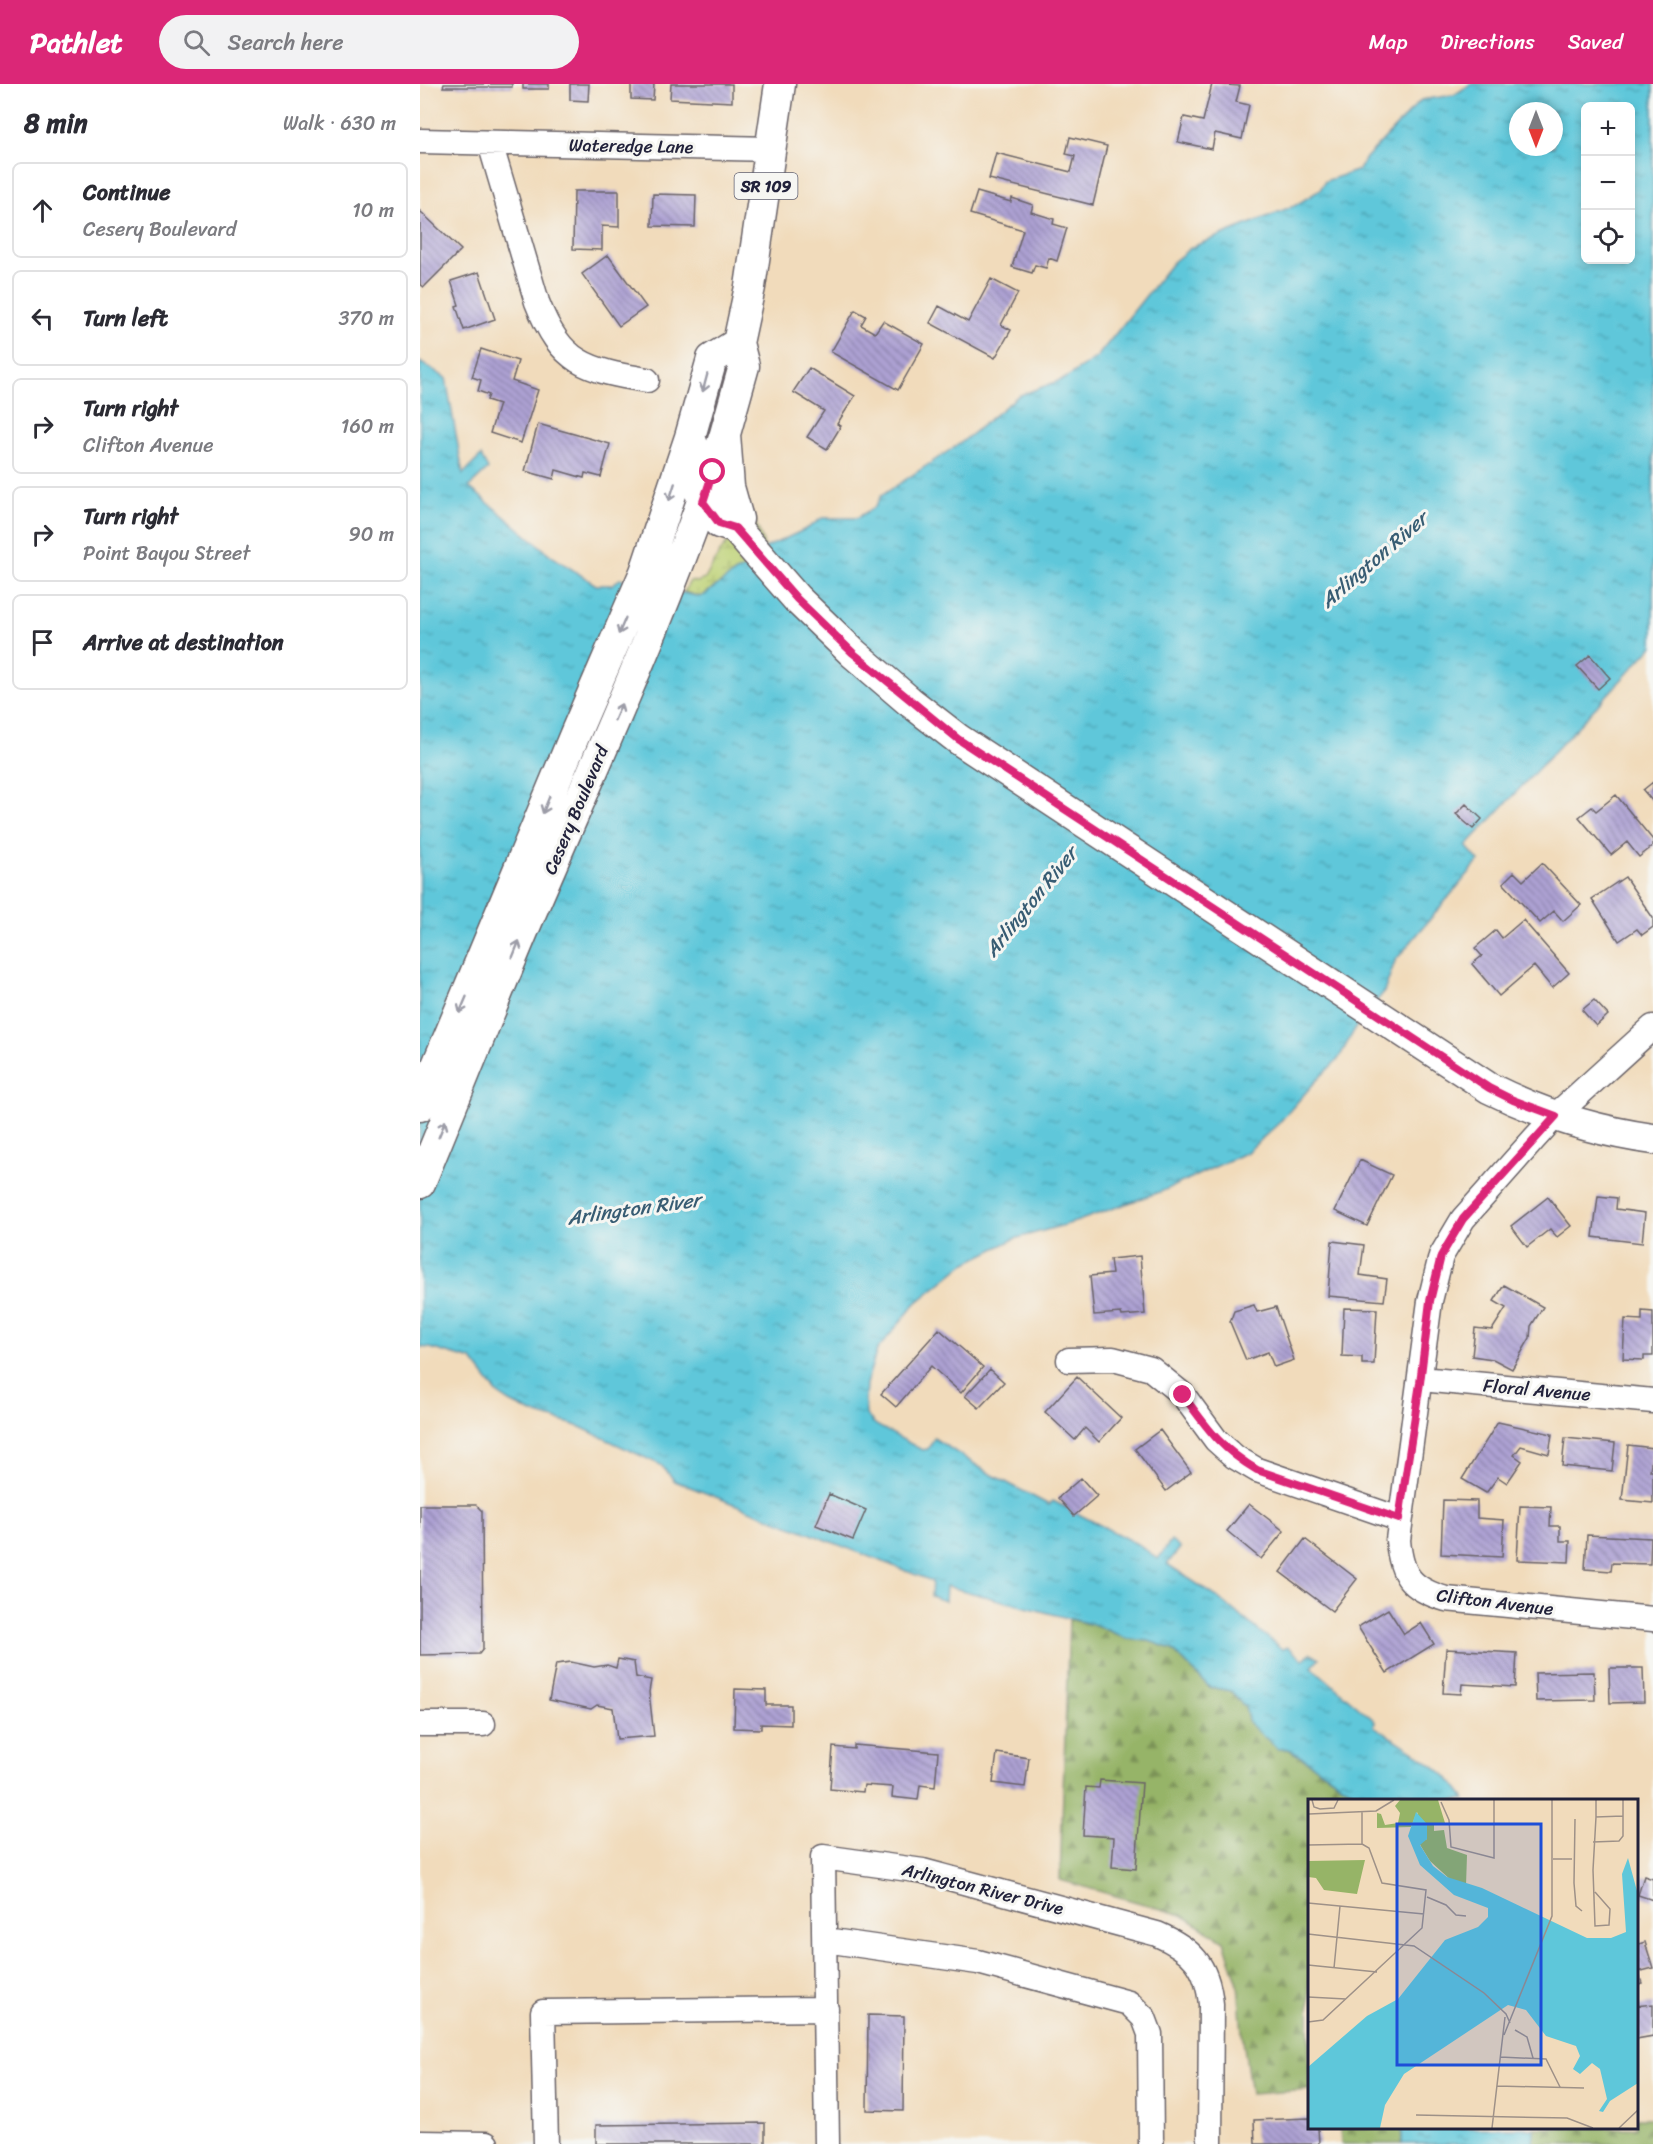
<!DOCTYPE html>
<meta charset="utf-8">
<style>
body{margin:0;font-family:Sriracha,sans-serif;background:#f2f2f3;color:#2b2b33}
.controls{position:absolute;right:18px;top:18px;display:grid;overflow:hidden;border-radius:9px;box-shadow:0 3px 9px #0003}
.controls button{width:54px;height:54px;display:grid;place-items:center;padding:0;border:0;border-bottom:2px solid #e1e1e2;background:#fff;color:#2b2b33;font:30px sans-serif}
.compass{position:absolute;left:1089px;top:18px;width:54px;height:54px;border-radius:50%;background:#fff;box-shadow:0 3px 9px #0003;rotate:180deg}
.stop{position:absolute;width:18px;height:18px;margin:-14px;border:4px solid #db2777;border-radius:50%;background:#fff}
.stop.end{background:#db2777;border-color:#fff;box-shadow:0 2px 6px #0008}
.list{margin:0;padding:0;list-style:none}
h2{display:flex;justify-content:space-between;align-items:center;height:78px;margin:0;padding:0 24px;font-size:26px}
h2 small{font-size:20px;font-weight:400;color:#7c7c81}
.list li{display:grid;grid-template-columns:39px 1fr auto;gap:18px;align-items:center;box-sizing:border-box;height:96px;margin:0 12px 12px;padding:0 12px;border:2px solid #e1e1e2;border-radius:9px}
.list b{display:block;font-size:22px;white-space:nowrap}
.list p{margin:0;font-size:20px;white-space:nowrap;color:#7c7c81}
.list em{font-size:20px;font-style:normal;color:#7c7c81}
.icon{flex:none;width:33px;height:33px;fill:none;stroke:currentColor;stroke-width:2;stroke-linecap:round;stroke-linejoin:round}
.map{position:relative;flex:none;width:1233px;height:2060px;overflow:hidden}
header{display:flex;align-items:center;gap:36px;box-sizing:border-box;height:84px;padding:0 30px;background:#db2777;color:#fff}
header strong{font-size:28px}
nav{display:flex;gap:33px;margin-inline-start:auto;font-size:21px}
.search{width:420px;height:54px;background:#f2f2f3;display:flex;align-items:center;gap:15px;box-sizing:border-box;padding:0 21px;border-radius:33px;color:#7c7c81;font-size:22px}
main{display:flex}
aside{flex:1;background:#fff}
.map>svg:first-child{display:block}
</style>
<header>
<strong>Pathlet</strong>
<div class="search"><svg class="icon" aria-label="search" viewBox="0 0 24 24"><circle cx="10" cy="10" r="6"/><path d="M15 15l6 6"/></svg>Search here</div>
<nav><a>Map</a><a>Directions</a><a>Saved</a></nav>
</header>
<main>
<aside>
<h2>8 min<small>Walk · 630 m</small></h2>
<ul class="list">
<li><svg class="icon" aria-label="ahead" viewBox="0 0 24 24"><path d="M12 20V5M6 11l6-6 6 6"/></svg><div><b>Continue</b><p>Cesery Boulevard</p></div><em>10 m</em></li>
<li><svg class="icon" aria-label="left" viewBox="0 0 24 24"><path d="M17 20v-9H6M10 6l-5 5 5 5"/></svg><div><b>Turn left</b></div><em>370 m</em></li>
<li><svg class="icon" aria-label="right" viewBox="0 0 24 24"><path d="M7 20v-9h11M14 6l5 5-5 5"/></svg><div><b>Turn right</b><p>Clifton Avenue</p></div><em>160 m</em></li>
<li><svg class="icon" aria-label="right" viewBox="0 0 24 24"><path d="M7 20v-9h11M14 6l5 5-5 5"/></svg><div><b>Turn right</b><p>Point Bayou Street</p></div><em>90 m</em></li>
<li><svg class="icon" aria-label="arrive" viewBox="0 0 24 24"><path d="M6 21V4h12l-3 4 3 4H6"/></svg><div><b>Arrive at destination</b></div></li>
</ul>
</aside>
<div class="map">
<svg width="1233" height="2060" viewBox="0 0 1233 2060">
<defs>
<pattern id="forest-firs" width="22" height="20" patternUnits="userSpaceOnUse" patternTransform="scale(1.5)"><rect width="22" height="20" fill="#96b467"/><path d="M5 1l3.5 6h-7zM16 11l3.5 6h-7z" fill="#7a9256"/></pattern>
<pattern id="wetland-marsh" width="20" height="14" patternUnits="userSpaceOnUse" patternTransform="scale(1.5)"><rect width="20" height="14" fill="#bed276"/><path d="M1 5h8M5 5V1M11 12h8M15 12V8" fill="none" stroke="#a3b467"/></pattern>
<pattern id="water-ripples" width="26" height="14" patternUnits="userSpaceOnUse" patternTransform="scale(1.5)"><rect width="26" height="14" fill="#5ec7da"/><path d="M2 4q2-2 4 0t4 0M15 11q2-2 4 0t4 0" fill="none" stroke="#4da1b2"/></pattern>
<pattern id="building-back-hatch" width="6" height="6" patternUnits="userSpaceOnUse" patternTransform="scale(1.5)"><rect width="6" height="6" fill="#ada1d3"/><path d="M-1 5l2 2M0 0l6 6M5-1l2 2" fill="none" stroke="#8c83ac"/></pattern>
</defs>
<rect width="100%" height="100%" fill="#f6f6f2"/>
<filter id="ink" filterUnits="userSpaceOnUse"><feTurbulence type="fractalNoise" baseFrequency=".0167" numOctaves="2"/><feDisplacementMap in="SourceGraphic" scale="12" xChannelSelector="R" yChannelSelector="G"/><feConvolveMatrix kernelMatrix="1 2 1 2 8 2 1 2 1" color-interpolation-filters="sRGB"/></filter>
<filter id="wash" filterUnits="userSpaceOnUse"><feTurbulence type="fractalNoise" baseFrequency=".008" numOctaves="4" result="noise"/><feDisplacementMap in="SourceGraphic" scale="24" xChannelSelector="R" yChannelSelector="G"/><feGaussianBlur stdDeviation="1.35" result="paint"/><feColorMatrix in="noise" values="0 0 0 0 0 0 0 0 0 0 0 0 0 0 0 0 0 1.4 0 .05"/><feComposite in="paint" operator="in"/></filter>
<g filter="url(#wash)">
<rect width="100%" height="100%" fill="#f1dbbb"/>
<!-- forest -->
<path fill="url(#forest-firs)" stroke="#5c6b51" stroke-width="1.5" d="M649,1535L678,1542L707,1555L729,1557L752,1565L789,1603L811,1607L825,1623L829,1639L931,1706L930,1716H890L889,2006L831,2010L822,1949L818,1900L804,1857L762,1831L640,1796Z
M1217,2034H1233V2060H1113L1114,2044H1216Z
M920,2044H982V2060H921Z"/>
<!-- wetland -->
<path fill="url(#wetland-marsh)" stroke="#707a58" stroke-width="1.5" d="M332,428L345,464L328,483L319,486L281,513L264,508L270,497L277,498L285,495L300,468Z"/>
<!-- water -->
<path fill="url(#water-ripples)" stroke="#40748a" stroke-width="1.5" fill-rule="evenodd" d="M1051,0H1233V562L1046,762L1059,777L975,877L964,908L937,941L919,974L894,999L858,1040L827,1068L745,1106L655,1138L594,1155L544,1180L496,1219L457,1266L446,1300L445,1317L446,1331L456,1341L502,1366L508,1365L514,1354L567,1388L629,1421L633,1417L719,1461L738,1475L751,1457L760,1464L747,1480L797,1513L862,1565L868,1563L883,1576L890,1569L899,1575L892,1583L955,1637L954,1642C981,1660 1031,1687 1045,1716H930L931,1706L869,1665H858L829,1639L825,1623L811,1607L789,1603L752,1565L729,1557L707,1555L678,1542L526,1502L525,1517L511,1512L512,1497L255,1397L241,1381L158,1342L110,1328L90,1318L78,1310L52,1276L10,1264L0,1263V278L26,294L43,390L61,372L68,385L49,403L133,473L176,501H191L200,495L281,513L319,486L328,483L345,464L388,444L402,434H437L455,423L461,412L542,358L598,312L644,295L677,273L753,178L772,163L876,121L900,106L905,97L939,86L946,74L1001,16L1034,11ZM1166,22H1210V176H1166ZM1098,27H1134V63H1098Z
M982,2044H1114L1113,2060H982Z"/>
<g id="blocks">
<!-- building -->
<path fill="url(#building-back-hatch)" d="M24,0H92V3H23Z
M103,0H129V5H103Z
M150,0H169L168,17L150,16Z
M211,0H234L233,16L211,15Z
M251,0H312V18L250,15Z
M792,0L820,2L816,18L829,21L822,55L795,49L792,65L758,58L764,33L783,37Z
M650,53L687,62L673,121L569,95L576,69L651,88L655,72L646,70Z
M154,107H199V143L182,142V166L153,165Z
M557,108L591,118L592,114L613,121L611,128L634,135L633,140L647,144L637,177L629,174L626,184L615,181L612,189L592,183L603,146L550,130Z
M233,110L276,111L275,143L232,142Z
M0,127L41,166L4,203L0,200Z
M188,171L226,223L199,242L162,190Z
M59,188L75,235L44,246L36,222L39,221L31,197Z
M571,195L598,209L581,241L591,246L575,274L510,239L519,222L548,238Z
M435,226L446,232L441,241L455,249L463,237L504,260L478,306L411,268Z
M61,265L98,277L92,297L118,306L101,359L70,349L79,320L67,316L69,311L58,307L61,296L52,293Z
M389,284L435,312L417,340L421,342L407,365L387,353L404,327L373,308Z
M118,340L190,360L181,393L165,389L164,394L136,386L134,395L105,387Z
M1170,571L1190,594L1178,605L1157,582Z
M1233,698V718L1223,706Z
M1196,711L1233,756V762L1219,773L1207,758L1191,771L1159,733L1172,723L1176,727Z
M1046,720L1062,735L1053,745L1036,730Z
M1122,779L1161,821L1143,837L1134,827L1120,839L1083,799L1094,788L1103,797Z
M1205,793L1233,834V843L1222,851L1217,845L1199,857L1172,815Z
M1103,836L1149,889L1132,904L1114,882L1079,912L1052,880L1062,872L1055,864L1076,846L1082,854Z
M1174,916L1188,931L1176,942L1162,926Z
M940,1076L972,1091L947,1142L915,1127Z
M1178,1112L1197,1114L1196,1125L1225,1129L1222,1159L1173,1153Z
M1128,1113L1151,1142L1137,1153L1130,1145L1107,1163L1091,1142Z
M912,1157L944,1161L940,1191L967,1195L964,1217L908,1212Z
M720,1172L725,1230L702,1232L701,1229L674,1231L670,1192L692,1190L690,1175Z
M1084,1201L1123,1223L1111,1242L1110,1254L1092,1285L1073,1275L1052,1272L1055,1244L1072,1246L1086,1224L1074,1217Z
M834,1221L837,1228L856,1223L874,1276L854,1283L848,1268L826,1276L810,1238L814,1227Z
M924,1224L957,1225L954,1280H942V1273L922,1272Z
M1222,1227L1233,1228V1272H1224V1276L1203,1275L1205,1235L1222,1236Z
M519,1245L563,1283L541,1309L511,1282L476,1323L461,1310Z
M570,1285L584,1298L559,1324L545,1312Z
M657,1293L701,1334L679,1358L665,1344L655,1356L625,1328Z
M1078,1338L1132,1350L1129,1370L1101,1362L1094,1371L1102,1377L1087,1399L1078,1393L1066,1409L1042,1395Z
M740,1346L771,1388L746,1407L715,1365Z
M1145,1354L1195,1359L1192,1387L1142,1382Z
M1208,1361L1233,1364L1230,1387H1233V1419L1202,1416Z
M661,1394L677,1412L654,1432L638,1414Z
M409,1410L446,1426L433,1456L396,1441Z
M1023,1416L1057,1417V1434L1084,1436L1082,1473L1021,1470Z
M829,1420L864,1447L841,1475L807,1447Z
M0,1421H56L62,1427L63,1565L59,1570L0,1571Z
M1100,1422L1131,1423L1130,1442H1140V1457H1150L1149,1478L1097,1476Z
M1167,1451L1231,1454L1230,1480L1192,1479L1191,1487L1165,1485Z
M885,1455L937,1495L912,1527L860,1488Z
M968,1525L984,1550L1001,1539L1014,1560L967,1589L938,1543Z
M1026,1565L1097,1569L1095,1603L1042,1600L1041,1610L1023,1609Z
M198,1575L214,1578L216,1593L231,1596L229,1608L234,1652L197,1655L193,1624L177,1621L171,1625L129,1616L136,1580L151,1578L174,1583L187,1581L196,1584Z
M1189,1584H1223L1224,1618L1190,1619Z
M1174,1588L1175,1616L1116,1617L1115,1589Z
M315,1605L346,1606V1621H371V1641L341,1640V1645L314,1644Z
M434,1661L518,1668L515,1703L500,1701L498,1716L472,1713L473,1703L444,1701L443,1708L410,1705L413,1663L434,1665Z
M577,1669L609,1674L605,1703L573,1699Z
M680,1696L722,1699L716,1785L692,1783L694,1753L663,1751L666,1703L679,1704Z
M1224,1792L1233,1795V1816L1218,1811Z
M1225,1858L1233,1884L1218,1888L1222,1899L1216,1901V1861Z
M1233,1920V1952L1216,1955V1922Z
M448,1931L484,1932L483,2027L447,2026Z
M890,2034V2044H898L899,2060H835L834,2036Z
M345,2039V2060H176V2041Z"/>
</g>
</g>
<g filter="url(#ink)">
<use href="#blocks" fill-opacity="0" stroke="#6a6368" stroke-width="1.5"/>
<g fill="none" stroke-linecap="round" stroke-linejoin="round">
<defs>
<path id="minor" d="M0,57L352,65
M70,59L117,218C141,280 166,286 227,296
M1233,943L1135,1032L1114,1055L1043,1135L1021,1172L1010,1217L978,1456C981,1492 991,1505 1026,1515L1233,1535
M649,1276L693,1275L731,1285L763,1311L796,1356L815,1373L837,1386L979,1435
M1001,1295L1233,1317
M0,1640H63
M405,1856L558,1878L709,1919L724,1934L730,1950L731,2060
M0,2059L66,2060
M126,2060L123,1928L406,1925
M407,2060L403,1773L503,1787L737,1850C772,1865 787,1881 791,1920L790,2060"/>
<path id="major" d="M270,353L277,373L278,402L283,418L299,439L315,444L377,515L433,569L489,617L538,655L1069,1004C1121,1030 1176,1047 1233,1055
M315,444L318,435L309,403L305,350L324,282L318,259L330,203L360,0
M0,1022L155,650L225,488L270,353L292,275L318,259
M0,1099C36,1013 70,925 107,838C176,677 251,517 305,350"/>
</defs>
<!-- minor casing -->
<use href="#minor" stroke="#6a6368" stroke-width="27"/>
<!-- major casing -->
<use href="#major" stroke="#6a6368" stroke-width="33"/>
<!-- minor -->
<use href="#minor" stroke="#fff" stroke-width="24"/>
<!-- major -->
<use href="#major" stroke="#fff" stroke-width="30"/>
</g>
<!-- one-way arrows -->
<defs><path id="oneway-shaft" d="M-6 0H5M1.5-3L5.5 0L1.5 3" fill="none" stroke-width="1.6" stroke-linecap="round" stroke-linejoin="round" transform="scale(1.5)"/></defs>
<g stroke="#9c9ca7">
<use href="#oneway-shaft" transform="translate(285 299) rotate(105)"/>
<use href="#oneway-shaft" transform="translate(252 408) rotate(108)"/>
<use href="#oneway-shaft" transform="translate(202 542) rotate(113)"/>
<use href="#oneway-shaft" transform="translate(198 628) rotate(-67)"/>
<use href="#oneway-shaft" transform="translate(126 721) rotate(112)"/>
<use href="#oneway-shaft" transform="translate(96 865) rotate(-68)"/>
<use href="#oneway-shaft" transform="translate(43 921) rotate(113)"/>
<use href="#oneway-shaft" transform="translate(22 1045) rotate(-68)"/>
</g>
</g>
<g fill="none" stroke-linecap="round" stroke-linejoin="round" filter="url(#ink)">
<!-- route -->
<path stroke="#db2777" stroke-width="8" d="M293,388L283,418L299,439L315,444L377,515L433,569L538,655L1069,1004L1093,1016L1136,1032L1043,1135L1021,1172L1010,1217L1000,1299L979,1435L837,1386C800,1364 788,1345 763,1311"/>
</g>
<g text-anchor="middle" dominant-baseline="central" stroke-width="6" stroke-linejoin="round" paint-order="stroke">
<!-- shield labels -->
<rect fill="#f6f6f2" stroke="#626272" stroke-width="1.5" x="314.5" y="89" width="63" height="26" rx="4.5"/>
<g font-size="16" font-weight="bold" fill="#22223b">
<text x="346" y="102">SR 109</text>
</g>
<!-- street labels -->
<g font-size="18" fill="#22223b" stroke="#f6f6f2">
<text transform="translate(211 62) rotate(1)">Wateredge Lane</text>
<text transform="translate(156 726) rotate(-67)">Cesery Boulevard</text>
<text transform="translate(1117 1306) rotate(5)">Floral Avenue</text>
<text transform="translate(1075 1518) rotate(7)">Clifton Avenue</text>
<text transform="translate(563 1805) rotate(14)">Arlington River Drive</text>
</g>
<!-- water labels -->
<g font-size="20" font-style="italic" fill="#375c73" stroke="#f6f6f2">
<text transform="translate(954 476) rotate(-41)">Arlington River</text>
<text transform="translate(611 818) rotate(-51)">Arlington River</text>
<text transform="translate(214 1125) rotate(-8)">Arlington River</text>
</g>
</g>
<!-- overview -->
<g transform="translate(888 1715)">
<rect width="330" height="330" fill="#f1dbbb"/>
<path d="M92,1H130L137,24L126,25V32L136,31L139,49L159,56L158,87L145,83L122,62L111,44L119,40L109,13L103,28L69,29V14L73,15L77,26L90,24L92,14L87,7ZM57,61L49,95L16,91L8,79L0,78V62Z" fill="#96b467"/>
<path d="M108,13L119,25V40L112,46L125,67L139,78L174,89L279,139H303L318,133L314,75L320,59L329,92L330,284L302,302L295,313L291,312L299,300L292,270L284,264L272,275L265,270L272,257L268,247L238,237L218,211L200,206L96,275L77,306L72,329H0V268L59,217L90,200L137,141L170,128L180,118V109L146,96L112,66L100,37Z" fill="#5ec7da"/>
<path fill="none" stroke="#9e9188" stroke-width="1.5" d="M4,1L6,8L12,10L26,9L30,1M288,1V18L315,17M330,1V20M133,3L141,21L143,48L186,59V1M54,12V45M1,15L68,12L86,1M267,20L266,84L268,107L274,112M285,43L311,42L315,37V1M0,46L54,45M245,60H264M287,93L302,110L301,126L287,127L285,71L288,18M119,98L138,106L148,116L158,117M0,104L116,115M0,135L106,147L176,194L198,215L202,224M0,166L69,173M26,169L32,107M0,198L38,200M0,223L15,221L114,129L118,91L74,84L61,49L54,45M207,231L219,238L225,259M196,236L244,117V1M192,258L238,260L252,288M189,287L276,289M108,316L259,319L285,329M184,329L197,218M311,329L330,311"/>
<path fill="#1d4ed8" fill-opacity="0.15" stroke="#1d4ed8" stroke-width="3" d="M89,25H233V266H89Z"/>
<rect width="330" height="330" fill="none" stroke="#22223b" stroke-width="3"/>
</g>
</svg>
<div class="controls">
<button>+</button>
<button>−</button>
<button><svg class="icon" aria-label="locate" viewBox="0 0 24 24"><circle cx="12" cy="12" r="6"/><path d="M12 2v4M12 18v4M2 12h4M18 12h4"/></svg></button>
</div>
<svg class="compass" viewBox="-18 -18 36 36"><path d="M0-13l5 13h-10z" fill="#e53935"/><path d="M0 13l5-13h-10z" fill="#7c7c81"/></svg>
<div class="stop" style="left:293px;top:388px"></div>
<div class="stop end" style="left:763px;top:1311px"></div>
</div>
</main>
